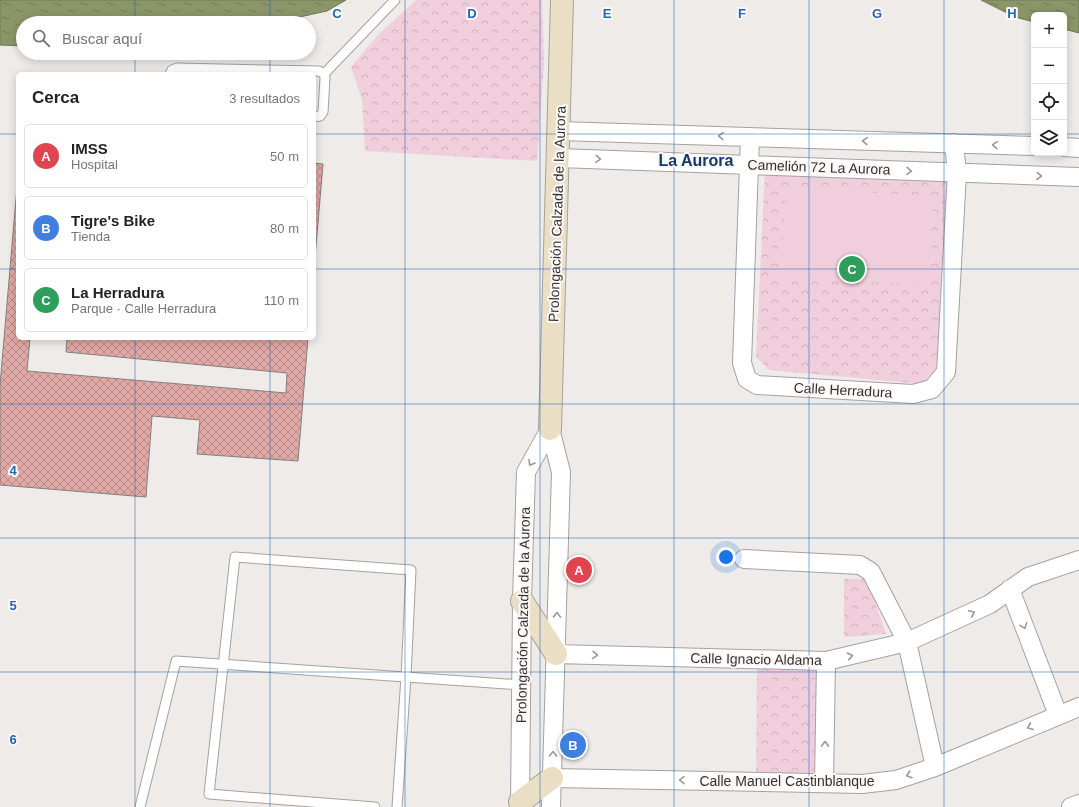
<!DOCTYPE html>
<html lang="es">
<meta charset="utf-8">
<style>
body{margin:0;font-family:Arial,sans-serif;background:#f2f2f2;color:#222}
.controls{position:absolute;right:12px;top:12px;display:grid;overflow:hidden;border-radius:6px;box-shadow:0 2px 10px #0003}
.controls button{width:36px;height:36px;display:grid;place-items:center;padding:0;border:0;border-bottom:1px solid #e0e0e0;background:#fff;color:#222;font:20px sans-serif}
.you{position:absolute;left:726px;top:557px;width:14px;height:14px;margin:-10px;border:3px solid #fff;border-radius:50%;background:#1a73e8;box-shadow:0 0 0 6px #1a73e833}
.badge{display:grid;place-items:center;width:26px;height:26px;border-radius:50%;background:#7c3aed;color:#fff;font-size:13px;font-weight:700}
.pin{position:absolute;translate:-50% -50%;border:2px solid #fff;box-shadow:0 1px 4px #0006}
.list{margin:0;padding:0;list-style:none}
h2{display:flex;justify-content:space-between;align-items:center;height:52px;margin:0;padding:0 16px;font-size:17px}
h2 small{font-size:13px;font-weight:400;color:#767676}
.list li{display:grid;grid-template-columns:26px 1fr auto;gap:12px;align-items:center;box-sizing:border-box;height:64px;margin:0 8px 8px;padding:0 8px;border:1px solid #e0e0e0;border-radius:6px}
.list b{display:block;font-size:15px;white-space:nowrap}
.list p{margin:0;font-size:13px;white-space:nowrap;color:#767676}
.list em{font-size:13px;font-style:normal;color:#767676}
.icon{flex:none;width:22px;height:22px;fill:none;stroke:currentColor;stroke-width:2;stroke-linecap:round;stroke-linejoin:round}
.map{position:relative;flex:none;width:1079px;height:807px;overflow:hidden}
.search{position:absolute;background:#fff;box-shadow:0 2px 10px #0003;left:16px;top:16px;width:300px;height:44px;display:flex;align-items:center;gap:10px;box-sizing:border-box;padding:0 14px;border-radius:22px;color:#767676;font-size:15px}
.panel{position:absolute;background:#fff;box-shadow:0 2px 10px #0003;left:16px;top:72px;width:300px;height:268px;border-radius:6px}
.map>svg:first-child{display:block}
</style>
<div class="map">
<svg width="1079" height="807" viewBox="0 0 1079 807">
<defs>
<pattern id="park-crowns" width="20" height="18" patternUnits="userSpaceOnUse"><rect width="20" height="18" fill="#f1cedc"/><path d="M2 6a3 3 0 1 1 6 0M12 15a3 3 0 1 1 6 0" fill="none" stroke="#cfb1bd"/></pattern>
<pattern id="water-ripples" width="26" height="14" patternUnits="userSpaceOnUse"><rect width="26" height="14" fill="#8b9668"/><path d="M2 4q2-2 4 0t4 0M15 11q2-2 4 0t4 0" fill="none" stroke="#727b56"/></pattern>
<pattern id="building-cross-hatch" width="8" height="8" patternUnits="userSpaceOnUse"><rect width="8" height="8" fill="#e1a9a5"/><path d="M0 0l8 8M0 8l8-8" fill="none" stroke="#b78a87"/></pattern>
</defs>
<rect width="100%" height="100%" fill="#eeebe8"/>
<!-- park -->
<path fill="url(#park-crowns)" d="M416,0H542L544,63L537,161L365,151L362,99L351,67L377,36Z
M765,170L950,181L936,369L922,384L769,370L756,357Z
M844,579H867L886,634L844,637Z
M757,659L826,661L824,783L756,782Z"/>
<!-- garden -->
<path fill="#f1cedc" d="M786,188L934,196L928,285L781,278Z"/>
<!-- water -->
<path fill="url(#water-ripples)" stroke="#717858" d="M0,0H346L327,11L272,23H23V46L0,45Z
M981,0H1079V33L1064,29V15H1034V22L1015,17Z"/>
<!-- building -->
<path fill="url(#building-cross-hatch)" stroke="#837f7e" d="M314,163L323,164L314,269Z
M18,176V338H30L27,371L286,393L287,373L66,352L67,338H308L298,461L197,454L200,420L152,416L146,497L0,485V385Z"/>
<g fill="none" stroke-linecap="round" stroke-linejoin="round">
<defs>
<path id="lane" d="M170,74L172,70L177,68L319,71L324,74L325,78L323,112L320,116L314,117
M324,74L395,0
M140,807L176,661L521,685
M375,807L209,794L235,557L411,570L406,677L397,807"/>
<path id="street" d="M559,131L1034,146
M750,137L742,363L747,379L757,385L913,394L932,389L946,372L957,173L954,143
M1064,147L1079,148
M559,158L1079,177
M550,429L561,472L551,807
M744,559L860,565L871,572L907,642L935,767
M1010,589L1058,715
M556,654L826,661L907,642L990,604L1028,577L1079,560
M552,778L862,784L896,780L935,767L1079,707
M824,783L826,661
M520,807L522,601L526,472L550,429
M1071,807L1079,804"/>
<path id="secondary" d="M550,429L562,0
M522,601L556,654
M520,802L552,778"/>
</defs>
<!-- lane casing -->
<use href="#lane" stroke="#a5a19f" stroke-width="11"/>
<!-- street casing -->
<use href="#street" stroke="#a5a19f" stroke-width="20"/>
<!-- secondary casing -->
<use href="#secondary" stroke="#a5a19f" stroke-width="24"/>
<!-- lane -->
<use href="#lane" stroke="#fff" stroke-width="9"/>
<!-- street -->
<use href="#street" stroke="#fff" stroke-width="18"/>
<!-- secondary -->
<use href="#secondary" stroke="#eadfc4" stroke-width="22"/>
</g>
<!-- one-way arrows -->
<defs><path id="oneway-chevron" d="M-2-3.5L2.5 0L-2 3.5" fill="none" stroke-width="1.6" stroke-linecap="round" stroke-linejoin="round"/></defs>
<g stroke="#9a9898">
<use href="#oneway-chevron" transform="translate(721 136) rotate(-178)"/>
<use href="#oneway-chevron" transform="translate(865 141) rotate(-178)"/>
<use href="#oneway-chevron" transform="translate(995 145) rotate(-178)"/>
<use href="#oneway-chevron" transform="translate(598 159) rotate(2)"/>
<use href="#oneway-chevron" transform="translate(909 171) rotate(2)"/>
<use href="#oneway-chevron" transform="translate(1039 176) rotate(2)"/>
<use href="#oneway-chevron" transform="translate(531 463) rotate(120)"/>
<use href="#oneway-chevron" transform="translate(972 613) rotate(-25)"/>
<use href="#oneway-chevron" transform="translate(557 615) rotate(-88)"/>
<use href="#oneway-chevron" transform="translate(1024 626) rotate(69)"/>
<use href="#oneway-chevron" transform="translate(595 655) rotate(2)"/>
<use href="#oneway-chevron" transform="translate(850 656) rotate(-13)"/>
<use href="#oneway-chevron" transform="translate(1030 727) rotate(157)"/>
<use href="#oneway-chevron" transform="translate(825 744) rotate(-89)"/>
<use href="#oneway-chevron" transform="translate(553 754) rotate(-89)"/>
<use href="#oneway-chevron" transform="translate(909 775) rotate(162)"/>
<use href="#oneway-chevron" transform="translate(682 780) rotate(-179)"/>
</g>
<!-- grid -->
<path fill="none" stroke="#2566b7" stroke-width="1" stroke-opacity="0.55" d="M135,0V23M270,0V23M405,0V807M540,0V807M674,0V807M809,0V807M944,0V807M135,53V74M270,53V74M0,134H18M314,134H1034M1064,134H1079M0,269H18M314,269H1079M135,338V807M270,338V807M0,404H1079M0,538H1079M0,672H1079"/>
<g text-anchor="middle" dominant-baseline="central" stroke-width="4" stroke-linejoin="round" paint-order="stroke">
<!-- street labels -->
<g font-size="14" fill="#343231" stroke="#fcf8f6">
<text transform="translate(819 167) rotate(2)">Camelión 72 La Aurora</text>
<text transform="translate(557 214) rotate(-88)">Prolongación Calzada de la Aurora</text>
<text transform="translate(843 390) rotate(3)">Calle Herradura</text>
<text transform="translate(523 615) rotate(-89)">Prolongación Calzada de la Aurora</text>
<text transform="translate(756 659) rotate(1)">Calle Ignacio Aldama</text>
<text x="787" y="781">Calle Manuel Castinblanque</text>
</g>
<!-- quarter labels -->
<g font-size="16" font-weight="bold" fill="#103a6d" stroke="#fcf8f6">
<text x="696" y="160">La Aurora</text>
</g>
</g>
<g font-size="13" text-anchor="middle" font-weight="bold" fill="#2566b7" stroke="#fcf8f6" stroke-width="4" stroke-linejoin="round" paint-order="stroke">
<text x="337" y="18">C</text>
<text x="472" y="18">D</text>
<text x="607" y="18">E</text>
<text x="742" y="18">F</text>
<text x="877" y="18">G</text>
<text x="1012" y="18">H</text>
<text x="13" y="475">4</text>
<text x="13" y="610">5</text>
<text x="13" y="744">6</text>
</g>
</svg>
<div class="controls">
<button>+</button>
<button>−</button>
<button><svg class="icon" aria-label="locate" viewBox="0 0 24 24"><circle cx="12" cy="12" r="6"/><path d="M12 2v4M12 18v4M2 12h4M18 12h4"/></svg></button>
<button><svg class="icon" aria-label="layers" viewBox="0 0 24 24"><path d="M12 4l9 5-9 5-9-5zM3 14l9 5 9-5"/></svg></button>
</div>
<div class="you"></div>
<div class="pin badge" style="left:579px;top:570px;background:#e0444e">A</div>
<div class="pin badge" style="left:573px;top:745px;background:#3f7fe0">B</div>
<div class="pin badge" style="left:852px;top:269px;background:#2e9e5b">C</div>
<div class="search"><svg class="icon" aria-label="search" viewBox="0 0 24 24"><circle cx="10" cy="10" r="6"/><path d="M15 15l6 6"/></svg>Buscar aquí</div>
<section class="panel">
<h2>Cerca<small>3 resultados</small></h2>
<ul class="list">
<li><span class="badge" style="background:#e0444e">A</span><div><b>IMSS</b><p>Hospital</p></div><em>50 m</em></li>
<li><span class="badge" style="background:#3f7fe0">B</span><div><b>Tigre's Bike</b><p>Tienda</p></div><em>80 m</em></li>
<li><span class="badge" style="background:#2e9e5b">C</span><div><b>La Herradura</b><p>Parque · Calle Herradura</p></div><em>110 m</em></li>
</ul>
</section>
</div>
